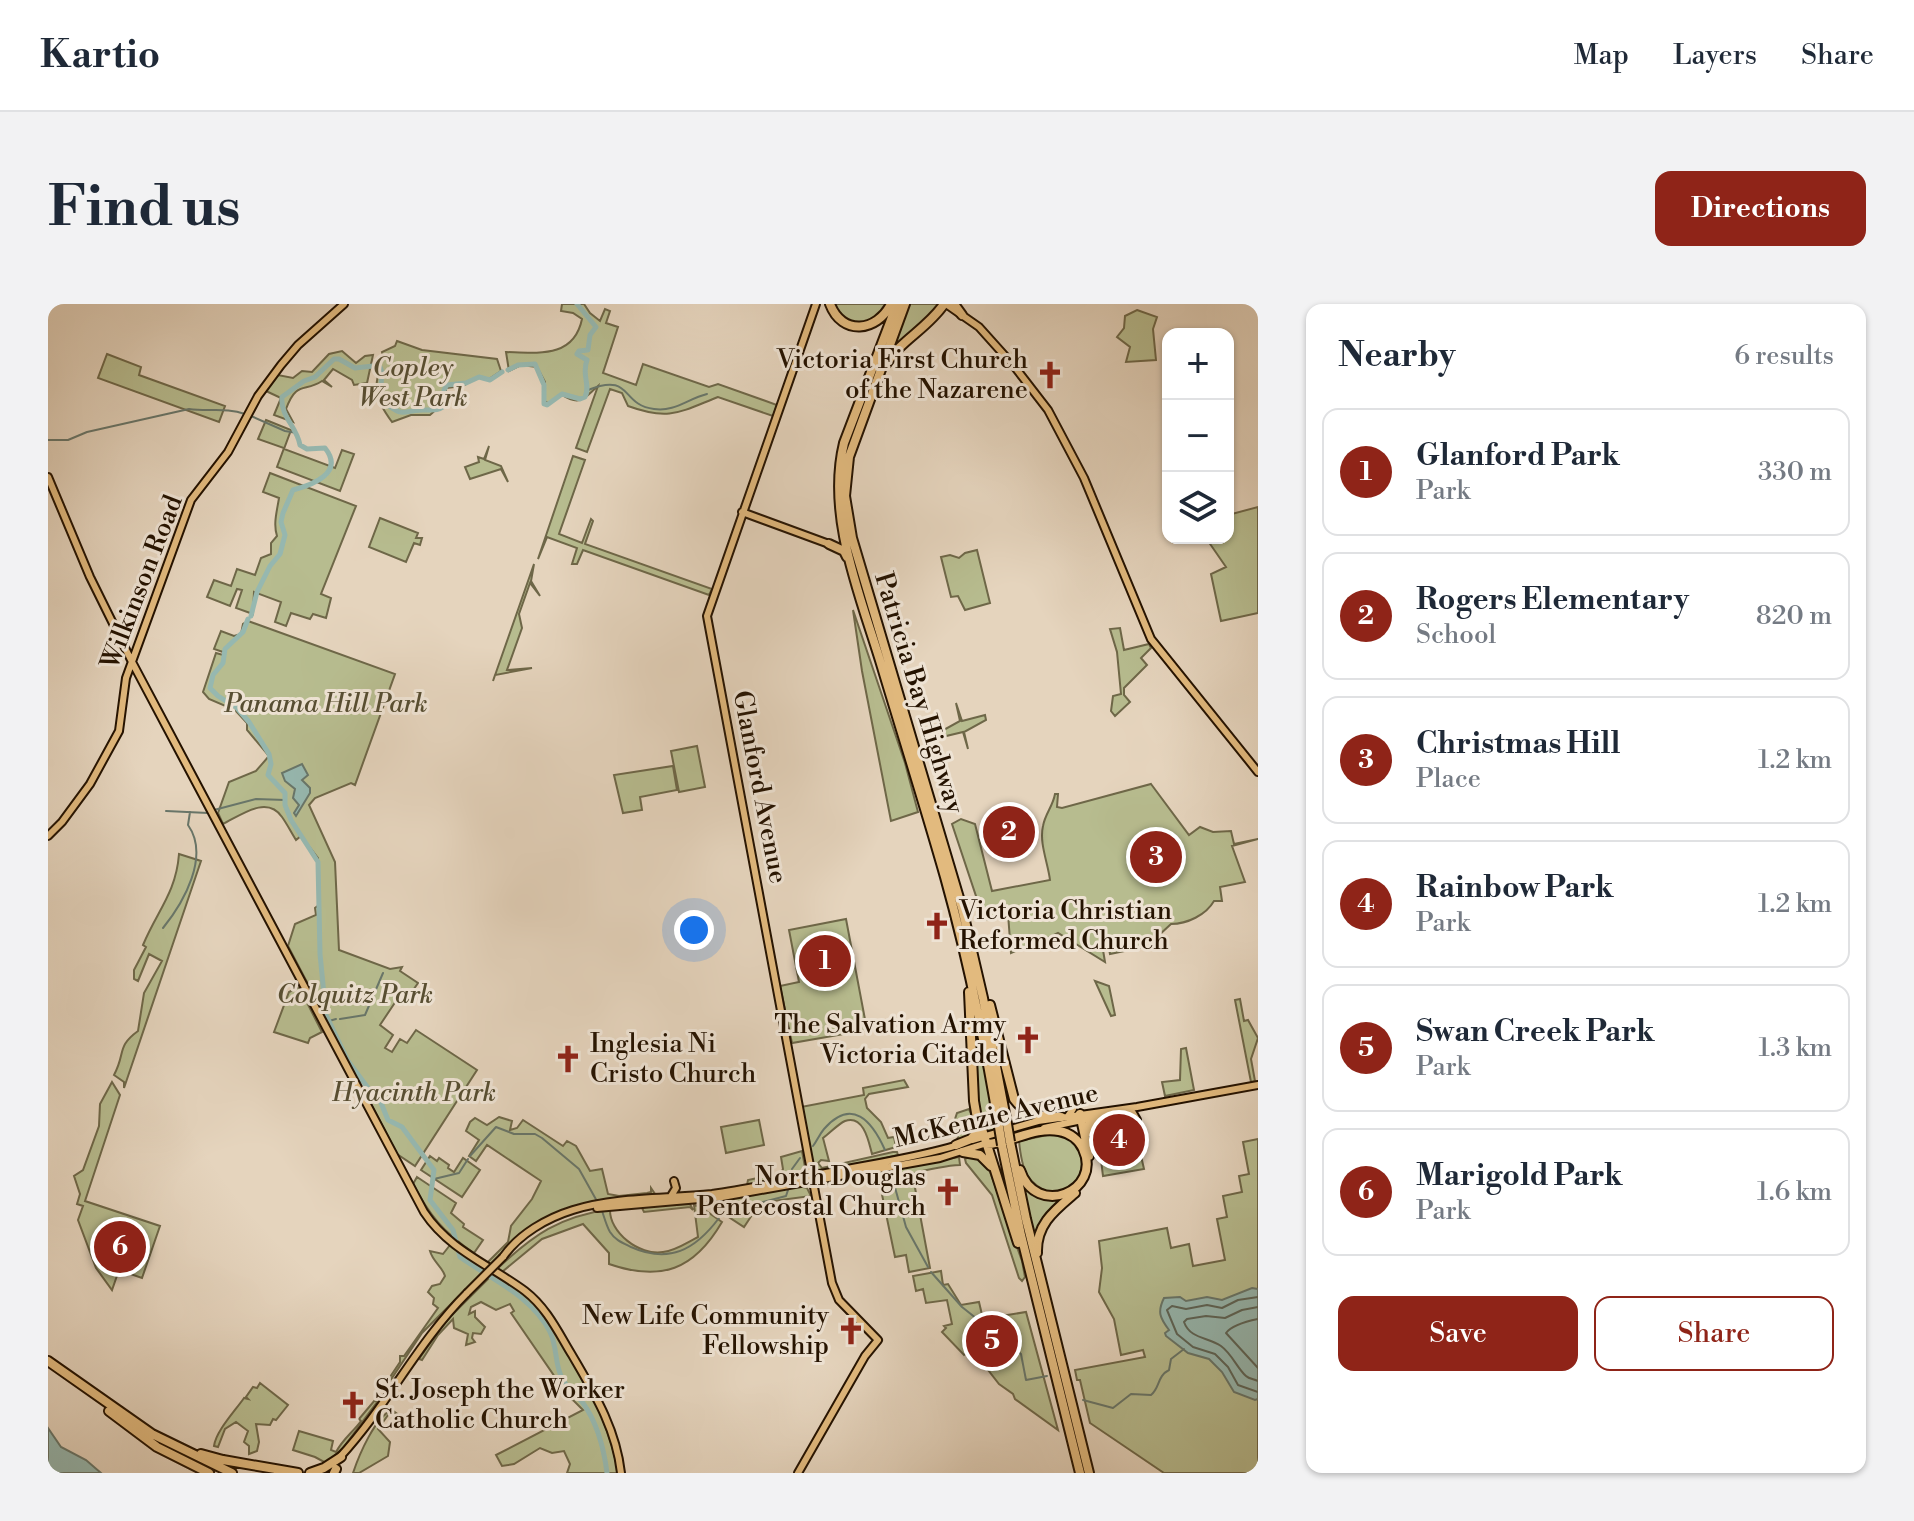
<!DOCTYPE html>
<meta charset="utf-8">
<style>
body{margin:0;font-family:"Libre Bodoni",serif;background:#f2f2f3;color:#1f2937}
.controls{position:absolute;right:24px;top:24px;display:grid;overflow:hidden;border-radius:16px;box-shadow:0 2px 6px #0004}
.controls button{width:72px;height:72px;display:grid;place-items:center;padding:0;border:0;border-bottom:2px solid #e0e1e3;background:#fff;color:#1f2937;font:40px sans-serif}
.you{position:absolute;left:646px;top:626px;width:28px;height:28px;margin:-20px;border:6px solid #fff;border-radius:50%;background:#1a73e8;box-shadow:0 0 0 12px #1a73e833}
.badge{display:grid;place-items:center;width:52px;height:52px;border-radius:50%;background:#8f2418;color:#fff;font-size:26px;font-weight:700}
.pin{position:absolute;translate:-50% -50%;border:4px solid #fff;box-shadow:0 2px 8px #0006}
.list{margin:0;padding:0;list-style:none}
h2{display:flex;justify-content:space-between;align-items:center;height:104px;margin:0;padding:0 32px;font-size:34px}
h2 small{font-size:26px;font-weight:400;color:#747a83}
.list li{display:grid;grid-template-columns:52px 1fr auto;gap:24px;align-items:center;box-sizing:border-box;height:128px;margin:0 16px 16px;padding:0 16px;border:2px solid #e0e1e3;border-radius:16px}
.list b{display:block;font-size:30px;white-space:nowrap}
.list p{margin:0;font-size:26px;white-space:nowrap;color:#747a83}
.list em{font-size:26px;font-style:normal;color:#747a83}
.actions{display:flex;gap:16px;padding:24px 32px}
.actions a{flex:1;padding:18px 0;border:2px solid #8f2418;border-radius:16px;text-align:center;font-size:28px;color:#8f2418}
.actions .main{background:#8f2418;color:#fff}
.icon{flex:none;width:44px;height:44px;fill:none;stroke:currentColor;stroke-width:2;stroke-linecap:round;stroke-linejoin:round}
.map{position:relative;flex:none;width:1210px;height:1169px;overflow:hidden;border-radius:16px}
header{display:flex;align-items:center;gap:48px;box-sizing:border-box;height:112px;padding:0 40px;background:#fff;border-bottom:2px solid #e0e1e3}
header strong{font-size:38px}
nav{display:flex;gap:44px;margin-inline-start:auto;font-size:28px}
.intro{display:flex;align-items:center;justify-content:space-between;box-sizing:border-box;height:192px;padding:0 48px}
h1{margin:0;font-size:56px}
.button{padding:20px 36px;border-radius:16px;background:#8f2418;color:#fff;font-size:28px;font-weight:700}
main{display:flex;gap:48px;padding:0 48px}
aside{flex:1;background:#fff;border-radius:16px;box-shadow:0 2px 6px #0004}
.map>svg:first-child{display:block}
</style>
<header>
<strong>Kartio</strong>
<nav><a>Map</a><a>Layers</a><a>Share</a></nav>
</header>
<div class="intro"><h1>Find us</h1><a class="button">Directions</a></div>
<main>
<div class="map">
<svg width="1210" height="1169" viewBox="0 0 1210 1169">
<rect width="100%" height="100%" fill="#e5d4bd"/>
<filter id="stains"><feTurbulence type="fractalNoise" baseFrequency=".0025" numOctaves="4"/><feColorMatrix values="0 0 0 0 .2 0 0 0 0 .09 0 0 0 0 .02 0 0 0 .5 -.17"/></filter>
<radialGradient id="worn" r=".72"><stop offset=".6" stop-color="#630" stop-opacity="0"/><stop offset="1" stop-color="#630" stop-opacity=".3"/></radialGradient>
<!-- green -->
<path fill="#b7bc8f" stroke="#6e6748" stroke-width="2" d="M514,0H536L542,9L552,17L557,5L562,7L558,19L570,23L555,69L588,81L595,60L661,83L670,80L729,101L725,112L670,93C632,108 621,117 580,102L574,89L562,85L539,148L528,144L550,82C537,93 533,103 514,91L500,99L495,96L497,78L489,63L473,61L461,67L458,48C491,49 526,54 534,15L525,9L513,7Z
M784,0H841L821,20L797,17Z
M860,0H890L891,3L841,52Z
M1089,6L1109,13L1105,25L1108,56L1078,58L1082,43L1069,33L1076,24L1077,12Z
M349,37L374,46L449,55L453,67L441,75L431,72L415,82L398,84V91L401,94L382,111H363L344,118C324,91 326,84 335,52L334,48L347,42Z
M294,47L308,59L317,52L325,51L319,79L306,81L304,76L285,65L276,76L284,83L274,77C256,89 249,76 238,105L245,118L226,111L233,94L218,87L230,71L245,74L254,67L264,68L281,50Z
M59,50L93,63L91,71L177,102L171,118L50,74Z
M218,116L243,126L236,145L287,164L294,146L306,150L292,187L229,163L236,144L210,135Z
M441,142L437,156L453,162L460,178L453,165L422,175L417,163L431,158L430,153L436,155Z
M525,152L537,156L511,230L534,239L543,215L545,217L537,240L664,285L661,291L535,246L529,260H524L529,244L499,233L490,255Z
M222,169L308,202L273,290L283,294L278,314L265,310L262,315L243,309L238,322L227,318L233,298L206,288L205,310L188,304L194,286L189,285L182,302L159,293L166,276L183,282L189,265L207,271L213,254L223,250V239L229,232C225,220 229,207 231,194L215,188Z
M1210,203V309L1173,317L1163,270L1178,263L1158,234H1180V211Z
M332,214L370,229L368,234H374L372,241L366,239L358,258L321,243Z
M929,246L942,299L917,306L910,292L903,293L893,253L902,251L911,254L917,249Z
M486,260L483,277L492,292L482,279L471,310L474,324L459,366L484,364L447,371L445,377Z
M805,306L857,459L870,508L843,517L814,367Z
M200,317L347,370L307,481L303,479L267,494L261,501L287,558L291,646L342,665L354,663L352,667L370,679L361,692L354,688L332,721L345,731L337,744L344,748L352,735L359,739L368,726L429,766L367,862L349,850L318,790L321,783L310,775L240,642L247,620L268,611L267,604L271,601L270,554L253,532L248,536C243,528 239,520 234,513C219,491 193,511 175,520L170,509L181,478L208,467L221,452L199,426V419L187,406L161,395L155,388L168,349L175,351V348L166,345L173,327L186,332L193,330L195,320Z
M1072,324L1076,346L1101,340L1103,344L1093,354L1099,361L1076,384V391L1082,398L1067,412L1063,407L1065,392L1073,390L1069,348L1062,325Z
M908,399L914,417L937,411L938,416L916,428L920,445L915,428L894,433L892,428L912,417Z
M649,442L657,483L631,488L623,447Z
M625,462L629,486L592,493L594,506L575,509L566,471Z
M1103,480L1141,531L1152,523L1165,528L1183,527L1186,540L1210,535L1184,542L1197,578L1172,583L1174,597H1166C1158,611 1139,620 1123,620L1110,632L1095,635L1096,643L1062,650L1061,645L1055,646L1057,658L1010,629L984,642L980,637L977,643L963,649L960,610L953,605L949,606V613L936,616L904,520L913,515L927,520L944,587L1002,576C1000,559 991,539 995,522C997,510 1005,502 1007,490H1010L1009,503L1014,504Z
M131,550L153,557L76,784V778L66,771C78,749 68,743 90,727L96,689L114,657L101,650L90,677L86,675V666L98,643L95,641C109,607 128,589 131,550Z
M798,615L819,726L744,739L732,682L751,678L741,626Z
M1047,677L1061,682L1067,711L1063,712Z
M251,683L274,728L262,734L260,739L226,728L241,688Z
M923,693L948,825L936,828L930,803Z
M1192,695L1196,717L1200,716L1210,734L1203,755L1207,777L1203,778L1187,696Z
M1138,744L1146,786L1117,792L1114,778L1132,776L1133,745Z
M856,776L860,783L821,790L817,795L819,804L833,818L840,834L846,833L848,843L824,850C821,839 816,810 797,817C790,820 781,830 775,834L781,857L773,856L770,859L774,864L845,848H849L850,851L809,861L769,866L765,859L753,803L816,791L815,784Z
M64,778L72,791L37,897L112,922L94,974L71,966L64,986L48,964L30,916L35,902L29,900L32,890L26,872L35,866L51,822L52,800Z
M921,805L929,824L919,834L904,839L910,834L907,815L909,809Z
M451,813L464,817L462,826L469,824L475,816L515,842L519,837L528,842L542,867L554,865L560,890L571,892L599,889L603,888V884L607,890C528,896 500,905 442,961L440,958L460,938L463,922L484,895L493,877L439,841L428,857L421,852L431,836L418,827L422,818L427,814L439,821Z
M711,816L716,841L678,849L673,823Z
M1085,817L1096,865L1055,872L1049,823Z
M1004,830C1037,834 1039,855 1028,882L1006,891C978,880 974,867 971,837Z
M1210,835V1169H1116L1042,1119L1032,1076H1029L1027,1066L1097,1053L1095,1046L1073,1051L1066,1015L1051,988L1054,964L1051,937L1119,924L1123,944L1141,940L1145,962L1177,956L1169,915L1179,913L1175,892L1194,888L1191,872L1201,870L1195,838Z
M754,847L757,863L752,870L699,881L700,876L733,869L735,865L733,853Z
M382,852L389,857L391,854L401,861L400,864L406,868L415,854L432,866L414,893L373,866Z
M923,852L929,854L941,865L974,957L977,973L974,977L971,974L944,891L918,859L917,855Z
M911,853L912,861C885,862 859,872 833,877L829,872L822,871L772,882L778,876Z
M972,872C986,889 995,899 1018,893L1003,908L987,942Z
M369,873L408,899L403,909L416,920L415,923L435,936L426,949C395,928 382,912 365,880Z
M865,873L882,964L861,968L858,951L847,953L832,881L852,879Z
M750,882L759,884L763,892L711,899L701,905L704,911L696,923L661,900L664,897Z
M642,900L645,906L642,903L596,908L593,902Z
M646,901L651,902L674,918C646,966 613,978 561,960V949L535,920L494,935L454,968L449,965C486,930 511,913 562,905C561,928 591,952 615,948C627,947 640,938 650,933Z
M402,941L438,965L374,1029L338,1083L333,1086L329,1083L336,1082L352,1058V1052H356L390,1004L385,1000L386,994L380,988L384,982L392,980L397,972C394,962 385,958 382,947L395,950Z
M893,967L895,981L900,980L913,1001L931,998L935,1015L978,1008L1010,1126L967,1095L965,1090L951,1080L940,1066L928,1057L921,1047L916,1051L894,1028L898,1024L896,1022L904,1020L899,996L878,999L875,985L868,987L865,972Z
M446,969C459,978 475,986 486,998C522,1040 561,1114 570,1169H519L522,1160L516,1147L504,1149L492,1144L466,1160L454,1162L448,1151L535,1106L526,1097L512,1088L509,1076L463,1009L466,1007L462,1000L448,1006L433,998L423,1003L421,1010L427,1007V1013L437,1023L433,1030L425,1029L424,1034L427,1038L418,1041L420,1030L406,1024L405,1015L390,1031L374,1056L371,1055L397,1018Z
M212,1079L240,1101L228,1116L225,1115L222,1121L208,1120L211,1138L209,1147L201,1150V1142L196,1138L200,1127L188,1118L177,1125L170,1143L166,1142C168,1127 187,1107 196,1094L200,1095L198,1093L205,1083L209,1084Z
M327,1096L329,1098L295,1144L278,1159L267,1153L245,1146L251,1127L285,1137L283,1146L288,1148C295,1135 304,1129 313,1117L311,1115Z
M344,1106L355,1114L343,1107L330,1125L342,1138L340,1152L311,1169H305C311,1151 327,1113 344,1106Z"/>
<!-- water -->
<path fill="#96b8b0" stroke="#68766a" stroke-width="2" d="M254,460L260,471L254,476L262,484V489L248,512L246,509L251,501L245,494L247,485L237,477L234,469Z
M1204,984L1210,985V1095L1207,1096L1186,1088L1174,1068L1161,1055L1140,1049L1118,1032L1117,1029L1121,1026C1112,1014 1109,1008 1116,994L1132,993L1138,997L1159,993L1174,996Z
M0,1124L13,1143L38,1156L53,1169H0Z"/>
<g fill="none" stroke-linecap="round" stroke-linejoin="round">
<!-- shore -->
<path stroke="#5d6558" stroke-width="2" d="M1210,993L1190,996L1174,1004L1159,1001L1138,1005L1124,1002L1119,1006L1129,1030L1145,1043L1167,1050L1180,1063L1190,1081L1210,1088
M1210,1003L1194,1006L1177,1014L1158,1012L1139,1015L1136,1018C1142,1035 1160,1033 1173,1042C1184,1050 1189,1064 1198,1072C1201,1075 1206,1075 1210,1077
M1210,1015C1200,1017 1184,1021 1178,1029L1210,1064"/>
<!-- stream -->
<path stroke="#68766a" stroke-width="2" d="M540,86C585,68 572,101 606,105C627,108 639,95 659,90
M203,112L237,127L249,129
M0,136H20L39,128L141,105C161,108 178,103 197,110
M166,506L208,495L237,496
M118,507L160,509
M115,624C136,598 162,552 140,521L142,508
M292,715L317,711L335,669
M281,717L288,715
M765,842C769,837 771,831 776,825C804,793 824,817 837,846
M422,852L448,823L466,830H487L494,834L531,865L550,899
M744,865L752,854
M386,875L411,869L420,855
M846,880L858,923L880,963
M553,904C556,912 558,921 562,928C567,936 575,939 583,943C621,960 647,946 671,914
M675,910L680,906H697L711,899L738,892L740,886
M883,968L914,1003L973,1050L978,1076L999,1072
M1035,1096L1065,1104L1083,1090L1103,1091C1112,1084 1109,1072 1121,1066L1123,1055L1136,1045"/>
<!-- river -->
<path stroke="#96b8b0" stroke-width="5" d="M332,63L334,68L332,94
M460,66L470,61L487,60L496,81V100L499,101L514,90L532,95L537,93C543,81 533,71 539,56L529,50L531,47L540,46L542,31L548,23L529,0
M333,96C360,117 352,105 377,106C386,106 389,107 397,102L396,86L399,81L418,79L431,73L442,76L454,68
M203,312L209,288L222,262L232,250L237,231L233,218L235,209L245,186C264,181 297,169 277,144L259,145L252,141C249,123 232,112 234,93L256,77L267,73L286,55H291L307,64L325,62
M200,315L195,328L177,345L175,359L165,371L162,384L170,392L189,404L201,418L221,450L223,460L220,471L237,489V501L243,516L270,558L272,650L278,711L300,757L323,788L331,794L340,816L354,823L386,866L382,896L405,926L412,953C443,975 484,992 502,1028C510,1044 506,1061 515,1076C520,1085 529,1091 535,1099C550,1120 556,1145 559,1169"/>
<defs>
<path id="major" d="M898,0L931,23L966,62L1000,106L1036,174L1103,335L1210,468
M0,173L42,273L84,358L376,908C401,946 442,961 477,987C499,1004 510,1028 524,1051C546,1089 568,1124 573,1169
M694,208L781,240
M0,532L14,518L42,480L71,427L78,374L143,196L180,148L210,92L233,61L250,41L296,0
M1077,807L1085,809L1089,816
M1020,812L1025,805L1026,795
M996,824L1072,808
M924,836L990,817L1089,803L1210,781
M623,892L628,884L626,877
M549,904L674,893L892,854L939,839
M455,953C471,930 499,914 525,906C570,892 618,895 664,890C702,885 740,876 778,869C822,860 867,854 910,841
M292,1153C340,1101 369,1039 419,989
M750,1169L817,1052L830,1036L791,996L784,979L659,312L768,0"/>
<path id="highway" d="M782,0C794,32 829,28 843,0
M849,0L796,139C778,213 813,293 834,363C855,433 877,503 897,573C920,655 937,739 951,823
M857,0L801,153L797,192L804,234L914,604L935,694L959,820
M906,0L914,11
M838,60C853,36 880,24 896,0
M781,240L796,247L799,253
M942,701L966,795C979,812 992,813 1013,813
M1032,810L1041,852
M933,822L970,939
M1039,829L1042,819L1053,813
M962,838L978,915L1041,1169
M938,840C962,840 986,822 1011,827C1022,829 1031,836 1035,845C1055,887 988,915 972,866
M908,841L923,835L931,826L926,797L921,688
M954,841L973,931L1032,1169
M915,848L932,851L943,862
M989,949C988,920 1007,906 1027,889
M0,1057L104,1130L184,1169
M61,1107L109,1143L161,1169
M153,1150L175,1156L250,1169
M262,1169L276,1164L293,1153
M286,1169L288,1165"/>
</defs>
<!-- major casing -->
<use href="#major" stroke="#241200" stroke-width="10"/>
<!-- highway casing -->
<use href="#highway" stroke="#241200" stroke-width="12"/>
<!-- major -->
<use href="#major" stroke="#e2ba7e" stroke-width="6"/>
<!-- highway -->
<use href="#highway" stroke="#e2ba7e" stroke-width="8"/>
<defs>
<path id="major-bridge" d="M419,989L455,953"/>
<path id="highway-bridge" d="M959,820L962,838
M951,823L954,841"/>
</defs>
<!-- major-bridge casing -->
<use href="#major-bridge" stroke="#241200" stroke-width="10" stroke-linecap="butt"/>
<!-- highway-bridge casing -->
<use href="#highway-bridge" stroke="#241200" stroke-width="12" stroke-linecap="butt"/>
<!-- major-bridge -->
<use href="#major-bridge" stroke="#e2ba7e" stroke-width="6"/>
<!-- highway-bridge -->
<use href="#highway-bridge" stroke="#e2ba7e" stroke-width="8"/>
</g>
<!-- icons -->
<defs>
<symbol id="church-bare" viewBox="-9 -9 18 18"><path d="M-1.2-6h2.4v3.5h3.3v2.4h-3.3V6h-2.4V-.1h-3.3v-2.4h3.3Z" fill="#8f2418" stroke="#eee3d4" stroke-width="2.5" paint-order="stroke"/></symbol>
</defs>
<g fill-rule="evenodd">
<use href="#church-bare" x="982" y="51" width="40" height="40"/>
<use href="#church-bare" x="869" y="602" width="40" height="40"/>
<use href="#church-bare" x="960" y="716" width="40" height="40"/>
<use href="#church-bare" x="500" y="735" width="40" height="40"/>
<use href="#church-bare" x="880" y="868" width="40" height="40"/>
<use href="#church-bare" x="783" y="1007" width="40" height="40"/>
<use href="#church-bare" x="285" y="1081" width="40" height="40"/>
</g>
<g text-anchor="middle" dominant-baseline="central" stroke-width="6" stroke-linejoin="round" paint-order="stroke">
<!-- poi labels -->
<g font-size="26" fill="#241200" stroke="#eee3d4" text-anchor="end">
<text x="980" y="56">Victoria First Church<tspan x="980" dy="30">of the Nazarene</tspan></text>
<text x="911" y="607" text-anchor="start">Victoria Christian<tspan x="911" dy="30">Reformed Church</tspan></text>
<text x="958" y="721">The Salvation Army<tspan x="958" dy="30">Victoria Citadel</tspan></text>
<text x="542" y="740" text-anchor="start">Inglesia Ni<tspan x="542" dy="30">Cristo Church</tspan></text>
<text x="878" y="873">North Douglas<tspan x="878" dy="30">Pentecostal Church</tspan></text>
<text x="781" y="1012">New Life Community<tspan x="781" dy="30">Fellowship</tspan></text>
<text x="327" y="1086" text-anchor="start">St. Joseph the Worker<tspan x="327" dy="30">Catholic Church</tspan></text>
</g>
<!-- park labels -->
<g font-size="26" font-style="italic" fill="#574e32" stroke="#eee3d4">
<text x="365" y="64">Copley<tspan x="365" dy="30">West Park</tspan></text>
<text x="278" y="400">Panama Hill Park</text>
<text x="307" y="691">Colquitz Park</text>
<text x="366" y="789">Hyacinth Park</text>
</g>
<!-- street labels -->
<g font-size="26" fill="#241200" stroke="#eee3d4">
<text transform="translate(94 278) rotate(-69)">Wilkinson Road</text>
<text transform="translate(871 389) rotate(73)">Patricia Bay Highway</text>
<text transform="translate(712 483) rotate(79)">Glanford Avenue</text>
<text transform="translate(948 812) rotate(-13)">McKenzie Avenue</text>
</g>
</g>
<rect width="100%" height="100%" filter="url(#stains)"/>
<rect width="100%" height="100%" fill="url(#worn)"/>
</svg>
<div class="controls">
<button>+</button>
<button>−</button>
<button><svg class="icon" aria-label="layers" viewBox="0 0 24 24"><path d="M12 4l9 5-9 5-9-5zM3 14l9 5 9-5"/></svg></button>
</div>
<div class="you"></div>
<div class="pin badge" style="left:777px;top:657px">1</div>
<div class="pin badge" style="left:961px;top:528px">2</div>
<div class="pin badge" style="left:1108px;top:553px">3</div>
<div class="pin badge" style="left:1071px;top:836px">4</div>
<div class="pin badge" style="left:944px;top:1037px">5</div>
<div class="pin badge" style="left:72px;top:943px">6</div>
</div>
<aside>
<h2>Nearby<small>6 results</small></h2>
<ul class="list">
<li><span class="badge">1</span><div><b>Glanford Park</b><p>Park</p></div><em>330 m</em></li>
<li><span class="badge">2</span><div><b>Rogers Elementary</b><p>School</p></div><em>820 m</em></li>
<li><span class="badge">3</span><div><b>Christmas Hill</b><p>Place</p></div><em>1.2 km</em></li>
<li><span class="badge">4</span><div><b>Rainbow Park</b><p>Park</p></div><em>1.2 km</em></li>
<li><span class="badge">5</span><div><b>Swan Creek Park</b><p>Park</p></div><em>1.3 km</em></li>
<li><span class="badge">6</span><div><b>Marigold Park</b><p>Park</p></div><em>1.6 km</em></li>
</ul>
<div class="actions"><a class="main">Save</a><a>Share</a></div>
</aside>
</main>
